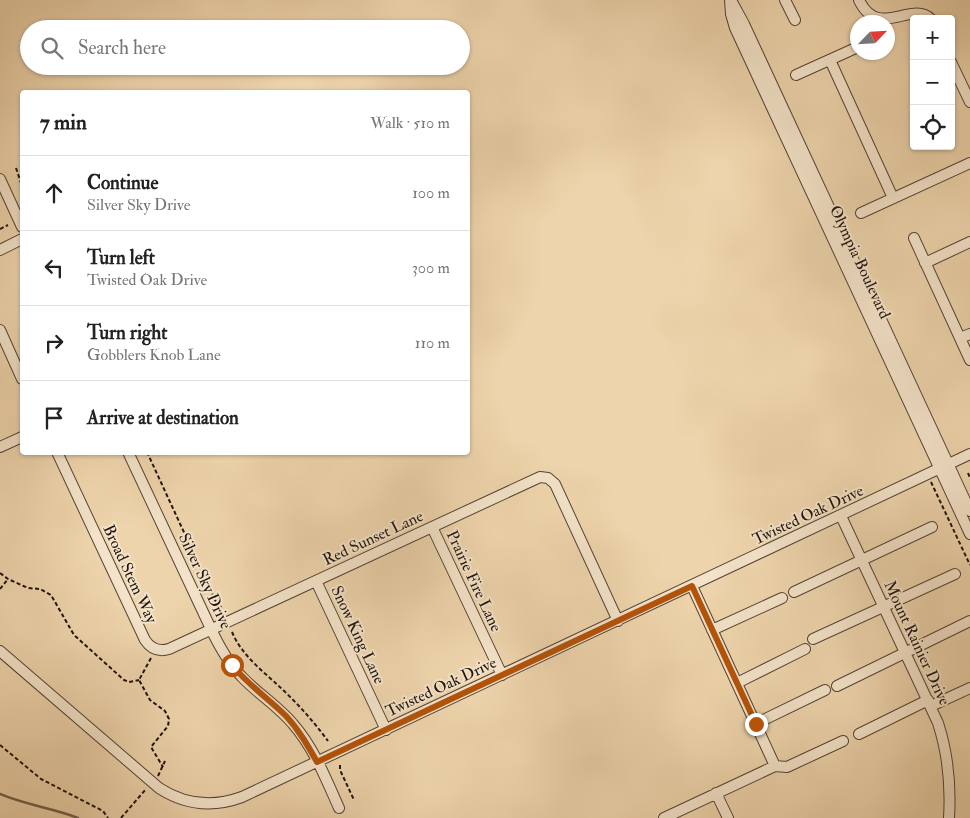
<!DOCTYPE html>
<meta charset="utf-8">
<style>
body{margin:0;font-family:"IM FELL Double Pica",serif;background:#f2f2f2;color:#222}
.controls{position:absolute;right:15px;top:15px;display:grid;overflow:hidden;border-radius:5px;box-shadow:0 1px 4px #0004}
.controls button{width:45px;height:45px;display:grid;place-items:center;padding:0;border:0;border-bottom:1px solid #e0e0e0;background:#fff;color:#222;font:25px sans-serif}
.compass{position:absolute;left:850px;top:15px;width:45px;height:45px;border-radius:50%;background:#fff;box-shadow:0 1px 4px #0004;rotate:65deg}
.stop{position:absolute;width:15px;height:15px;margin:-11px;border:4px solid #b45309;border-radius:50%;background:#fff}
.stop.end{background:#b45309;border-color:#fff;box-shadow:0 1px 5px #0008}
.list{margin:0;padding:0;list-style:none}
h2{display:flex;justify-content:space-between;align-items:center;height:65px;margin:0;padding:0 20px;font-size:21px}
h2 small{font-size:16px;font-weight:400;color:#767676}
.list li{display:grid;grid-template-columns:32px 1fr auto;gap:15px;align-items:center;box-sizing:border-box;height:75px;padding:0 20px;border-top:1px solid #e0e0e0}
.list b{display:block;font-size:19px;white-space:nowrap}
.list p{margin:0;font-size:16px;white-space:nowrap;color:#767676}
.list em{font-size:16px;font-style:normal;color:#767676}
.icon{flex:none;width:28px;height:28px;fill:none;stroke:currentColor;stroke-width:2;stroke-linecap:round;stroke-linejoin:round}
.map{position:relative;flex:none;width:970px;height:818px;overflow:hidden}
.search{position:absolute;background:#fff;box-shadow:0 1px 4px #0004;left:20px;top:20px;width:450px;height:55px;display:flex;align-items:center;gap:12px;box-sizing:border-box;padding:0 18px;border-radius:28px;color:#767676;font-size:19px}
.panel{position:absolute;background:#fff;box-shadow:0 1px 4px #0004;left:20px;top:90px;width:450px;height:365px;border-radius:5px}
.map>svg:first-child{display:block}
</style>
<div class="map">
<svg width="970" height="818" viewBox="0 0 970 818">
<rect width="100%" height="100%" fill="#eed4ac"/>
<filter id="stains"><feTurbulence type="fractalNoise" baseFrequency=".004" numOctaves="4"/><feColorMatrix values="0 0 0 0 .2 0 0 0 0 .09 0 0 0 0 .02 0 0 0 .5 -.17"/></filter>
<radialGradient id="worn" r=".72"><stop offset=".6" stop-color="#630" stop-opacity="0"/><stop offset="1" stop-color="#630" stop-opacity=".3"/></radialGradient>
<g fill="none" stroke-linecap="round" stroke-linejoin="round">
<!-- stream -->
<path stroke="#71604c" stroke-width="2.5" d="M0,794C25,805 53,808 78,818"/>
<defs>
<path id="minor" d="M730,0L731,14L735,28L970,534
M731,0L744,24L970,511
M785,0L795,20
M859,0C878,40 911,0 931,19
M830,60L893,198
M951,62L970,102
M796,75L858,47
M0,179L22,227
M861,213L970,163
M914,238L970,360
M0,250L22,239
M925,263L970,242
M0,330L22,379
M960,338L970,334
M0,447L22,437
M57,452L145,640C151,649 159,652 169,649L540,477L548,478L555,484L618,621
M128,452L211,629C219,646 229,664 242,677C258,694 278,706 293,724C314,748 326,779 339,808
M841,516L938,723C948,754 951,785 949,818
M432,527L502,675
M316,581L386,730
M692,586L775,766
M794,592L932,527
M712,630L782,598
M813,639L955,574
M0,651L159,788C185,805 212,808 242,797L970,454
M737,683L805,649
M837,686L970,621
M931,706L970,688
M755,724L825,690
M859,734L928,700
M716,793L728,818
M664,818L775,766L787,767L843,741"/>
</defs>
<!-- minor casing -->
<use href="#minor" stroke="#534436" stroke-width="12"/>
<!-- path -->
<path stroke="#1f140e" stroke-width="2" stroke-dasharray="4 2.5" stroke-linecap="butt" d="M16,168L22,186
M0,229L8,225
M147,452L217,604L222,608
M968,473L970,478
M931,482L970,565
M0,573L8,579L28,588L40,589L51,595L74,635L124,680L129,682L139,680
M0,589L8,579
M232,632C242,656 264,672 282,689C299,705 314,722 328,741
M151,658L139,680L150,700L165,711L169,719L168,726L151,747L163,767
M0,745L41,779L103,811L108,818
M340,765V770L354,800
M158,776L165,761
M121,818L146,789"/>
<!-- minor -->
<use href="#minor" stroke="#f4e3c9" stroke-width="10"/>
</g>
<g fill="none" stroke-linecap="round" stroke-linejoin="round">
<!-- route -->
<path stroke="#b45309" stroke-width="6" d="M232,665C248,685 268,698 286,716C299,730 308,746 317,762L692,586L756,724"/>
</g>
<g text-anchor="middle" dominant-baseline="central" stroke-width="4" stroke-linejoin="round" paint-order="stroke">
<!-- street labels -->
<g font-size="16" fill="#1f140e" stroke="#f4e3c9">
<text transform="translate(860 262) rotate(65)">Olympia Boulevard</text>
<text transform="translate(808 515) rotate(-25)">Twisted Oak Drive</text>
<text transform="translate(373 538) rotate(-25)">Red Sunset Lane</text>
<text transform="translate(130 574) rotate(65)">Broad Stem Way</text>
<text transform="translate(205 581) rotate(65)">Silver Sky Drive</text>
<text transform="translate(474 581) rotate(65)">Prairie Fire Lane</text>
<text transform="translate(358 635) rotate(65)">Snow King Lane</text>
<text transform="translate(917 643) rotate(65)">Mount Rainier Drive</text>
<text transform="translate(441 687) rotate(-25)">Twisted Oak Drive</text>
</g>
</g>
<rect width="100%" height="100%" filter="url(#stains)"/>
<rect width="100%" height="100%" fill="url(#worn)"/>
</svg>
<div class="controls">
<button>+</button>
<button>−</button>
<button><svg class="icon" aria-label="locate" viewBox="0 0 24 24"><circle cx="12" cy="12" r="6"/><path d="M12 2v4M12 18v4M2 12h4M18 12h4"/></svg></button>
</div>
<svg class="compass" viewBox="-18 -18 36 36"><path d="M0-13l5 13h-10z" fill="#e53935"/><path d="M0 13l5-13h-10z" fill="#767676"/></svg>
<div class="stop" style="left:232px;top:665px"></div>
<div class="stop end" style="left:756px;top:724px"></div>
<div class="search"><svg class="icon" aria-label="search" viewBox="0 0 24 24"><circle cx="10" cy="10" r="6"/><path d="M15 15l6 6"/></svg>Search here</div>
<section class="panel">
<h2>7 min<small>Walk · 510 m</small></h2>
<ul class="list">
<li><svg class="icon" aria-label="ahead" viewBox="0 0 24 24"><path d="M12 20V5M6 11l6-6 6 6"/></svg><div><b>Continue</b><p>Silver Sky Drive</p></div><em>100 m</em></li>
<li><svg class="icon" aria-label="left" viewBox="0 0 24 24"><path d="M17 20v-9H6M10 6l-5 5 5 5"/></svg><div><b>Turn left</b><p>Twisted Oak Drive</p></div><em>300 m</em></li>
<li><svg class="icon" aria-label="right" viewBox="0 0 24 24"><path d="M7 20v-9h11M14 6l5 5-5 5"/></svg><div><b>Turn right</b><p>Gobblers Knob Lane</p></div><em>110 m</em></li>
<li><svg class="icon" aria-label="arrive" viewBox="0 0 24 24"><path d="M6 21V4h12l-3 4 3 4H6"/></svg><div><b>Arrive at destination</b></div></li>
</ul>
</section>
</div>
